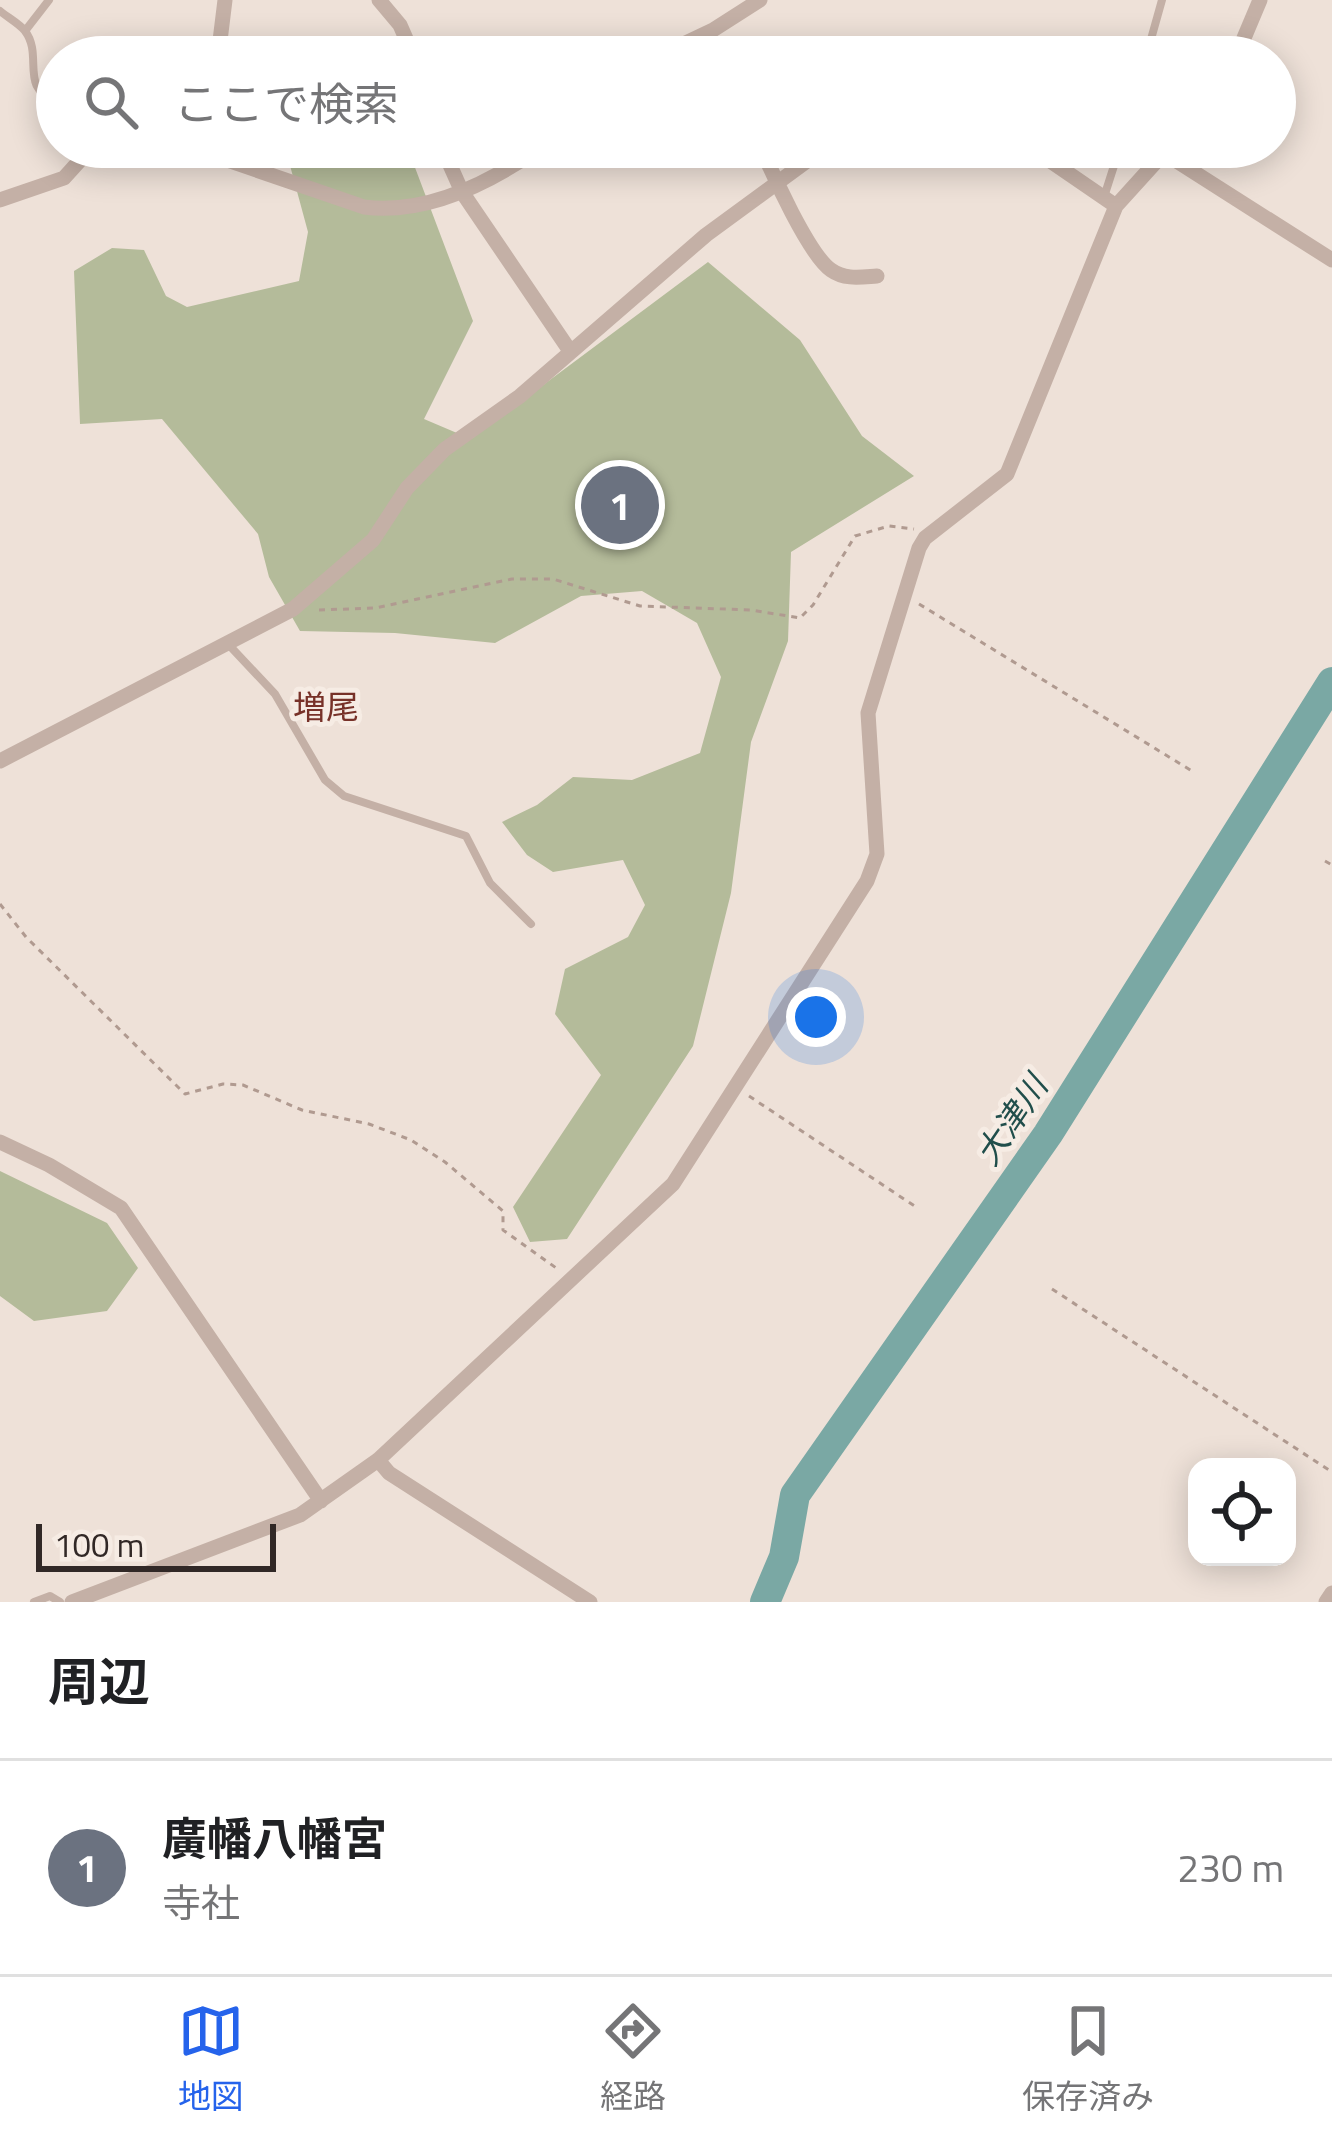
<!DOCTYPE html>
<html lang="ja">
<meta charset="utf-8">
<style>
body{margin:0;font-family:"Titillium Web","Noto Sans JP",sans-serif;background:#f6f6f6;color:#202124}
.controls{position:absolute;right:36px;bottom:36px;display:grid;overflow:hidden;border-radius:24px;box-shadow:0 6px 30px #0003}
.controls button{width:108px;height:108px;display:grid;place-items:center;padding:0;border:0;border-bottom:3px solid #e0e0e0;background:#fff;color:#202124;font:60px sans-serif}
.scale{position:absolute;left:36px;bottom:30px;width:240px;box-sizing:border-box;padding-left:12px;border:6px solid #312826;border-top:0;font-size:33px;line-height:42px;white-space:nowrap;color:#312826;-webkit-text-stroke:9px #f6ece4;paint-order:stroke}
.you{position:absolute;left:816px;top:1017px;width:42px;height:42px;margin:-30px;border:9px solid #fff;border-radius:50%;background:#1a73e8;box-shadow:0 0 0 18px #1a73e833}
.badge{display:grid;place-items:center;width:78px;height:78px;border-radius:50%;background:#2563eb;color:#fff;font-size:39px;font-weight:700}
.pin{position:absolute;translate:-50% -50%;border:6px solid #fff;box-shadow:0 3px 12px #0006}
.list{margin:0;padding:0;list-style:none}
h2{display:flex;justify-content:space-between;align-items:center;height:156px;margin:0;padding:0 48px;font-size:51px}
h2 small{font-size:39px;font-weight:400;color:#757577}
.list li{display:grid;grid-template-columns:78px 1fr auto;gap:36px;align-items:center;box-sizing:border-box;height:216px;padding:0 48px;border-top:3px solid #e0e0e0}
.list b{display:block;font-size:45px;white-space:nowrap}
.list p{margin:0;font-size:39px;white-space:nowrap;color:#757577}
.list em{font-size:39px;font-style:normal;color:#757577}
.icon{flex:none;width:66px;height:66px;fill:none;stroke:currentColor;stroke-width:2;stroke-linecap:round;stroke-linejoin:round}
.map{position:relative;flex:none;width:1332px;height:1602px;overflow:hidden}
.search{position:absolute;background:#fff;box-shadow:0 6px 30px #0003;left:36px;right:36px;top:36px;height:132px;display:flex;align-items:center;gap:30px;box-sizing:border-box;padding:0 42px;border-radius:66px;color:#757577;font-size:45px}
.sheet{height:372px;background:#fff}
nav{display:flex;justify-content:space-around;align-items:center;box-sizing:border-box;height:168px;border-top:3px solid #e0e0e0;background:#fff;font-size:33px;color:#757577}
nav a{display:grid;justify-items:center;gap:6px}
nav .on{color:#2563eb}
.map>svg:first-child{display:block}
</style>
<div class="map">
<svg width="1332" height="1602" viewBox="0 0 1332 1602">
<rect width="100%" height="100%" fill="#eee1d8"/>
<!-- green -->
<path fill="#b4bb9a" d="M285,147L368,167L408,149L473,321L424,419L471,439L708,262L800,340L862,436L914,476L791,552L788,641L751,742L731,893L693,1046L567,1239L530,1242L513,1207L601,1075L555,1014L565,969L628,937L645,905L623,860L553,872L527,855L502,822L537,805L573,777L632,780L700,753L721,677L697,623L642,591L581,596L495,643L395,633L300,631L269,577L258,534L162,419L80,424L74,271L112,248L144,250L166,296L187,307L299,281L308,232Z
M0,1171L107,1223L138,1268L107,1311L34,1321L0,1296Z"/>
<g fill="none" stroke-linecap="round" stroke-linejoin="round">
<!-- river -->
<path stroke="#7aa8a4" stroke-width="30" d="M765,1602L784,1557L795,1495L1048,1134L1332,682"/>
<!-- path -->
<path stroke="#b09a90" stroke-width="3" stroke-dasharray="6 6" stroke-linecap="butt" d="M919,604L1192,771
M319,610L375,608L512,579H553L640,606L751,610L800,618L813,605L855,536L889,526L914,529
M1325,861L1332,865
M0,904L26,937L185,1094L223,1084L243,1085L302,1110L369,1124L411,1140L445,1162L503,1211V1230L559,1270
M749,1096L916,1207
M1052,1289L1332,1472"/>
<!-- lane -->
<path stroke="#c4b0a6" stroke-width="8" d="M0,11C7,17 20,24 25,31C44,56 18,89 57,101
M25,31L49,0
M1146,57L1162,0
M1104,197L1120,147
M228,644L275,694L325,780L344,796L466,836L490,883L531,924
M34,1602L50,1596L60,1602"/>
<!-- street -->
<path stroke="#c4b0a6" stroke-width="15" d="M379,0L400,25L414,57
M218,57L225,0
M656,57L713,30L760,0
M1236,57L1260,0
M162,147L179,151L195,149L364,207C427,215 490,183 541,147
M442,147L462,192L570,351
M761,147C772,173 809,255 831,270C845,280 861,277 877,276
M1030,147L1116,206
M1167,149L1164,153L1332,260
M0,200L64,178L92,147
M0,761L293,609L373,540L407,488L445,449L520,396L706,235L807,161L840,147
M0,1142L49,1165L121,1208L321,1501
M378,1460L389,1473L590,1602
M72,1602L300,1515L378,1460L673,1184L867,881L877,854L868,713L919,548L925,538L1007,474L1116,206L1164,153
M1326,1602L1332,1593"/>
</g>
<g text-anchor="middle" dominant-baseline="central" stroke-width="10" stroke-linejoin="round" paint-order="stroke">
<!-- neighbourhood labels -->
<g font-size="33" fill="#773128" stroke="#f6ece4">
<text x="326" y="707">増尾</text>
</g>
<!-- water labels -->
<g font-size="33" font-style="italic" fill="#204e4b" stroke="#f6ece4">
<text transform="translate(1011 1120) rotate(-56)">大津川</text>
</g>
</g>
</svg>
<div class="controls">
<button><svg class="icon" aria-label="locate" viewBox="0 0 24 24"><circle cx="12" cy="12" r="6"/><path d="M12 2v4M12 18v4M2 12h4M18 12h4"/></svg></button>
</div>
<div class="scale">100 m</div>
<div class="you"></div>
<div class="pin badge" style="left:620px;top:505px;background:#6b7280">1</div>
<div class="search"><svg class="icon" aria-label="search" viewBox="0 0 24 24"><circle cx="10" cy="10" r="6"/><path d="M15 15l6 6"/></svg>ここで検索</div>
</div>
<section class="sheet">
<h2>周辺<small></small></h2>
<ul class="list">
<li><span class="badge" style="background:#6b7280">1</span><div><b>廣幡八幡宮</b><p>寺社</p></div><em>230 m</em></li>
</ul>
</section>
<nav>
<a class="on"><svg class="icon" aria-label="map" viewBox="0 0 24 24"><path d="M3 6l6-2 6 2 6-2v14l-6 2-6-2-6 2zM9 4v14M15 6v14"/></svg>地図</a>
<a><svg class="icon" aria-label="directions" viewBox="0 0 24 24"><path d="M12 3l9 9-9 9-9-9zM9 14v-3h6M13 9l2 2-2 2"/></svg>経路</a>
<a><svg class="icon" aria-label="saved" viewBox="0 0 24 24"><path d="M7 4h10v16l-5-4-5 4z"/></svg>保存済み</a>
</nav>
